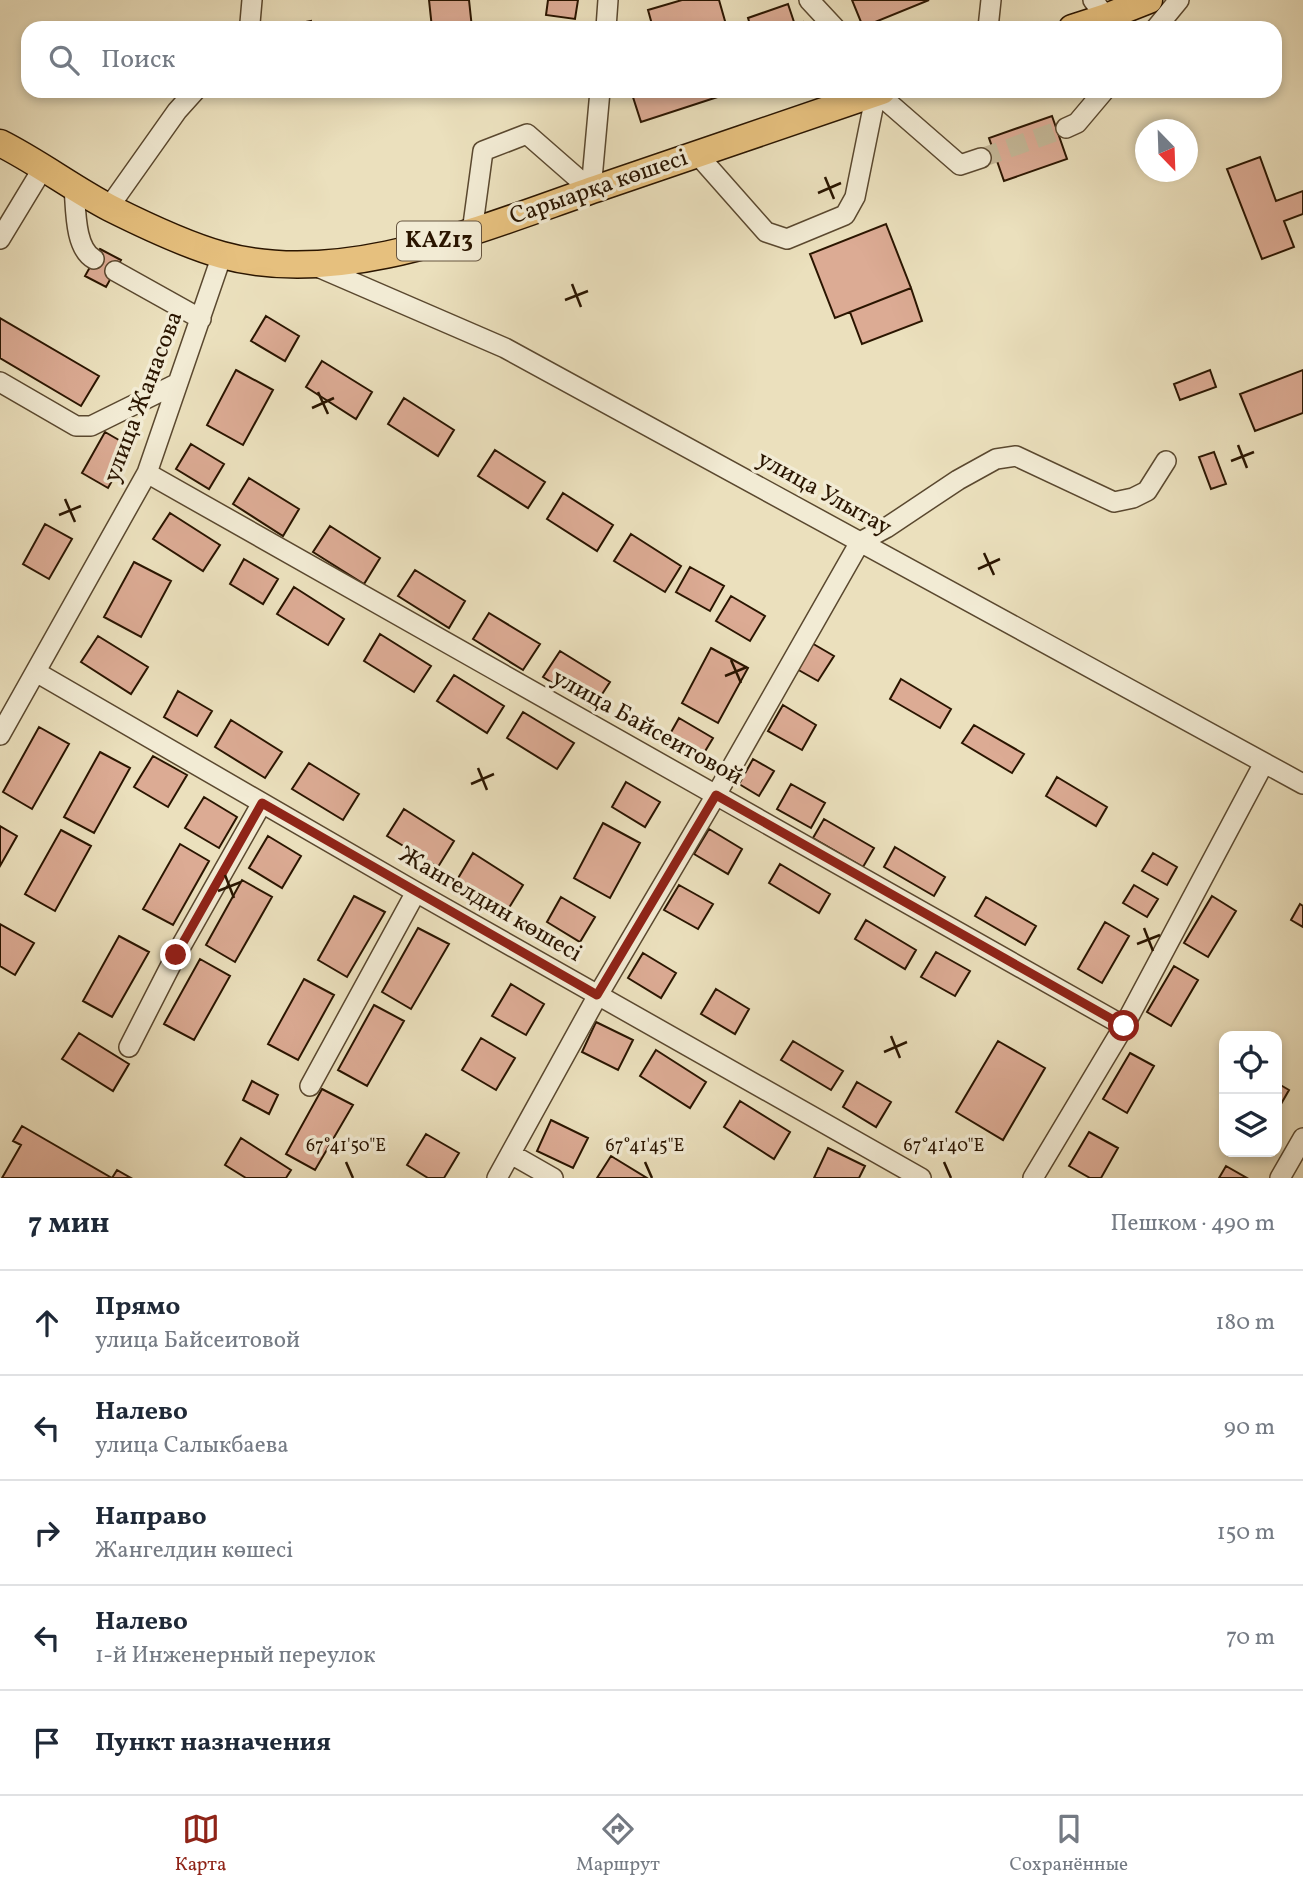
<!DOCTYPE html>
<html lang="ru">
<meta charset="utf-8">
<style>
body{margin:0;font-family:Vollkorn,serif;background:#f6f6f7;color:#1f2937}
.controls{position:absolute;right:21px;bottom:21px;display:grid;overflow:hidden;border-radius:14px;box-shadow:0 4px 10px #0003}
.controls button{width:63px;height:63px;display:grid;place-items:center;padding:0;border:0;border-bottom:2px solid #e0e1e3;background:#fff;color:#1f2937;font:35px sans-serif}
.compass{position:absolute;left:1135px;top:119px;width:63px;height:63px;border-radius:50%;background:#fff;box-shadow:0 4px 10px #0003;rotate:157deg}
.stop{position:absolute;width:21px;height:21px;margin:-16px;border:5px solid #8f2418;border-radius:50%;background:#fff}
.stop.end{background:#8f2418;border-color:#fff;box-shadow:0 2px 7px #0008}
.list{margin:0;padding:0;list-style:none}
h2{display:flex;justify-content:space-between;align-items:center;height:91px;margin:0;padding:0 28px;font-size:30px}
h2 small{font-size:23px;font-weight:400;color:#747a83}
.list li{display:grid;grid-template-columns:46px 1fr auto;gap:21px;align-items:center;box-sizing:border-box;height:105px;padding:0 28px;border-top:2px solid #e0e1e3}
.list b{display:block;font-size:26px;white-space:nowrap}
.list p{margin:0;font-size:23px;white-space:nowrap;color:#747a83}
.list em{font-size:23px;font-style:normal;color:#747a83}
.icon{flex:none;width:38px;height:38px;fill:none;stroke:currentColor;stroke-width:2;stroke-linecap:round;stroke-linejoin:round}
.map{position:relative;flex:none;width:1303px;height:1178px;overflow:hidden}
.search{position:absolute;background:#fff;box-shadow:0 4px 10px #0003;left:21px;right:21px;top:21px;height:77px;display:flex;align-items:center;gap:18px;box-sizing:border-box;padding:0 24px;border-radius:21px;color:#747a83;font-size:26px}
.sheet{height:616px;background:#fff}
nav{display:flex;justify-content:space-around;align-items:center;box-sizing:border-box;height:98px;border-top:2px solid #e0e1e3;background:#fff;font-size:19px;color:#747a83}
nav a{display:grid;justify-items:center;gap:4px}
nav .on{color:#8f2418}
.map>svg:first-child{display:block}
</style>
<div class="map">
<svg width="1303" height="1178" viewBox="0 0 1303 1178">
<rect width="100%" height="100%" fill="#ebe0bd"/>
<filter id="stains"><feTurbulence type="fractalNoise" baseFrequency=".00286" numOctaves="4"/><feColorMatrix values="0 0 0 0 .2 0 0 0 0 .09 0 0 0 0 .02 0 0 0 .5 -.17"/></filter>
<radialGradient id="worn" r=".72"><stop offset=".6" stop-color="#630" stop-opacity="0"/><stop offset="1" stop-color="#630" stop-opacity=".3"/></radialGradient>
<!-- building -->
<path fill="#dcab94" stroke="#2a1500" stroke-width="2" d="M429,0H469L472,28H432Z
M548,0H578L575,19L546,15Z
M682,0H719L727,28H653L648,10Z
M852,0H929L863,27Z
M788,4L795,25L803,22L805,28H751L748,18Z
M311,21L312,28H275Z
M631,91H736L641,122Z
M1052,116L1067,159L1004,181L989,138Z
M1260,157L1276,201L1303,191V214L1284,221L1294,247L1262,259L1227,169Z
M886,224L911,288L835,318L810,254Z
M100,249L121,260L106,287L85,276Z
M911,288L922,321L862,344L850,312Z
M266,316L299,336L285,361L251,341Z
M0,318L99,376L81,406L0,358Z
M322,361L372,392L356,419L306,387Z
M236,370L273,390L243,445L207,425Z
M1210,370L1216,387L1180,400L1174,384Z
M1303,370V413L1255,431L1240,394Z
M404,398L454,430L438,456L388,424Z
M105,432L131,447L108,488L82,473Z
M191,444L224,464L209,489L176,469Z
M495,450L545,482L528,508L478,476Z
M1214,452L1226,484L1211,489L1199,457Z
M249,478L299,509L283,536L233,504Z
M563,493L613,525L597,551L547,519Z
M170,513L220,545L203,571L153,539Z
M45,524L72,539L49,579L23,564Z
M330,526L380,558L364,584L313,552Z
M631,534L681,566L665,592L614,561Z
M244,559L278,579L263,604L230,584Z
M134,562L171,581L141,637L104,617Z
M690,567L724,586L710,611L676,592Z
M415,570L465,601L449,628L398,596Z
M294,587L344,619L328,645L277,614Z
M731,596L765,616L750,641L716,621Z
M489,613L540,644L523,670L473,639Z
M380,634L431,666L414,692L364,661Z
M98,636L148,667L131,694L81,662Z
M810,642L834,656L818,681L795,668Z
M711,648L748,668L718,723L682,703Z
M560,651L610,682L593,708L543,677Z
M454,675L504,706L487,733L437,701Z
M901,679L951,709L940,728L890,699Z
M178,691L212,711L197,736L164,717Z
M783,705L816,725L802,750L768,731Z
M523,712L574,743L557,769L507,738Z
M679,718L713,738L698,763L665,743Z
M231,720L282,752L265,778L215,747Z
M974,725L1024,754L1012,773L962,743Z
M39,727L69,744L32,809L3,792Z
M100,752L130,768L94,833L64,817Z
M153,756L187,775L168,807L134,787Z
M753,759L774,771L759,796L739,784Z
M309,763L359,794L343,820L292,789Z
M1057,777L1107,807L1096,826L1046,796Z
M626,782L660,802L645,827L612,807Z
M791,784L825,803L811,828L777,809Z
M204,797L237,817L219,848L185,828Z
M404,809L454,841L438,867L387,836Z
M824,819L874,848L863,867L813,838Z
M603,823L640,843L610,898L574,878Z
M0,826L17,836L0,866Z
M709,829L742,849L728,874L694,854Z
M61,830L91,846L55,911L25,894Z
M268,836L301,856L282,888L249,868Z
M180,844L209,861L173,925L143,909Z
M895,847L945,877L934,896L884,867Z
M473,853L523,885L507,911L457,880Z
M1153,853L1177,867L1167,885L1142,871Z
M780,864L830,894L819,913L769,883Z
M242,880L272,897L235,962L206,945Z
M679,885L713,904L698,929L664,910Z
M1134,885L1158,899L1147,917L1123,903Z
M354,896L385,912L347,977L318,960Z
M1212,896L1236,911L1208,957L1184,943Z
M561,897L595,917L580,942L547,922Z
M986,897L1036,926L1025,945L975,916Z
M1300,904L1303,906V927L1291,920Z
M866,920L916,950L905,969L855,939Z
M1105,922L1129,936L1102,983L1078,969Z
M0,924L34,943L15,975L0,966Z
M418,928L449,944L411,1009L382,992Z
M119,936L149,952L112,1017L83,1001Z
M936,952L970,971L955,996L921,977Z
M643,953L676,973L661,998L628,978Z
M200,959L230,976L194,1040L164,1024Z
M1174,966L1198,980L1171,1026L1147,1012Z
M304,979L334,995L298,1060L268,1044Z
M511,984L544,1004L526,1035L492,1016Z
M716,989L749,1009L735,1034L701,1014Z
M374,1005L404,1021L367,1086L338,1070Z
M596,1022L633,1040L618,1070L582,1052Z
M79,1033L129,1064L113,1091L62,1059Z
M481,1038L515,1058L496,1090L462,1070Z
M793,1041L843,1071L831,1090L781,1060Z
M998,1041L1045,1068L1003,1140L956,1112Z
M656,1050L706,1082L690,1108L640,1076Z
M1130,1053L1154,1066L1127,1113L1103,1099Z
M252,1081L278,1095L269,1114L243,1100Z
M857,1082L891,1102L876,1127L843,1107Z
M1277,1083L1289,1090L1277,1111Z
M322,1089L353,1105L315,1170L286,1154Z
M740,1101L790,1132L774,1159L724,1127Z
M551,1120L588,1138L573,1168L537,1151Z
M22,1126L112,1178L117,1170L131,1178H2L21,1145L13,1141Z
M1089,1132L1118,1148L1101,1178H1090L1069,1166Z
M426,1134L459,1153L444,1178H428L407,1165Z
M241,1138L291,1170L286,1178H246L225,1165Z
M828,1148L865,1166L859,1178H814Z
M611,1156L647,1178H597Z
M1226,1166L1247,1178H1219Z"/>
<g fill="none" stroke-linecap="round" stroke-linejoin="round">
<!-- minor-tunnel -->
<path stroke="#c4b797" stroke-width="19" stroke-dasharray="19 10" stroke-linecap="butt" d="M981,158L1066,128"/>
<defs>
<path id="minor" d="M809,0L835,28
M1093,0L1106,17
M248,28L250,23L252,0
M606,28L608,0
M988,28L991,0
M1156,28L1179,0
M875,91L960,165L981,158
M1066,128L1077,123L1104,91
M697,154L766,232L787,239L845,215L855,197L876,93
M74,187C76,207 74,248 94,259
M591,190L600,91
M109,207L177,111L195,91
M472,232L483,151L527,134L591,190
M0,239L43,168
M313,265L505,348L1303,784
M115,271L201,319
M0,382L76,426H91L178,383
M147,473L1124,1026
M36,672L416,892L921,1178
M0,735L147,473L222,255
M129,1047L176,955L262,803
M310,1086L416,892
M511,1154L553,1178
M497,1178L598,995L716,795L860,542L886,528L958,480L996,459L1016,456L1114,502L1133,498L1147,491L1166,461
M1033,1178L1124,1026L1264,763
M1280,1178L1303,1138"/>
<path id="major" d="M1072,28L1106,17L1149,0
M0,143C38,162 72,188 110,208C142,224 186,245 222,255C344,289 486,226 601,187C695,155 788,123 882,91"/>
</defs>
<!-- minor casing -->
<use href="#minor" stroke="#5a482f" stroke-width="22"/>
<!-- major casing -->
<use href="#major" stroke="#2a1500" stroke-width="29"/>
<!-- minor -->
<use href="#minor" stroke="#f2ebd4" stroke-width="19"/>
<!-- major -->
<use href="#major" stroke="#e6c07e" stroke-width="26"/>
</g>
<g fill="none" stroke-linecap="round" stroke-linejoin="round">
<!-- route -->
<path stroke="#8f2418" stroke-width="9" d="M176,955L262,803L597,995L716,795L1124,1026"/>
</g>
<!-- ticks -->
<path fill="none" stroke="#2a1500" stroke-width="2.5" d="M825,177L834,199M818,193L841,183M572,284L581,307M565,300L588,291M318,392L328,414M312,408L334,398M1238,445L1247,468M1231,461L1254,452M65,499L75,522M59,515L81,506M984,553L994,575M978,569L1000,559M731,660L741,683M725,676L747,667M478,768L487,790M471,784L494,774M225,875L234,898M218,891L241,882M1144,928L1153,951M1137,944L1160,935M891,1036L900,1058M884,1052L907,1042M346,1162L353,1178M645,1162L652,1178M944,1162L951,1178"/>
<g text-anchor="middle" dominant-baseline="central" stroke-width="7" stroke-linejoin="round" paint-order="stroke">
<!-- shield labels -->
<rect fill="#f2ebd4" stroke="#665540" stroke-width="2" x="397" y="221.5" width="84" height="39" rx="5"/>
<g font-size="23" font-weight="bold" fill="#2a1500">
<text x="439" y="241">KAZ13</text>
</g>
<!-- street labels -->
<g font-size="24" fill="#2a1500" stroke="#f2ebd4">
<text transform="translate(599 188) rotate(-19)">Сарыарқа көшесі</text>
<text transform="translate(144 397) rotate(-69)">улица Жанасова</text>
<text transform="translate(824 494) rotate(29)">улица Улытау</text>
<text transform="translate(647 728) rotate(29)">улица Байсеитовой</text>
<text transform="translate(490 905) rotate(30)">Жангелдин көшесі</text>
</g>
</g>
<g font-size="18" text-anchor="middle" fill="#2a1500" stroke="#f2ebd4" stroke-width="7" stroke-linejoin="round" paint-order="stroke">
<text x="346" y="1151">67°41'50"E</text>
<text x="645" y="1151">67°41'45"E</text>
<text x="944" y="1151">67°41'40"E</text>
</g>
<rect width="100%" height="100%" filter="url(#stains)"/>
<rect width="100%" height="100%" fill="url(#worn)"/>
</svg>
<div class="controls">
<button><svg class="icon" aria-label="locate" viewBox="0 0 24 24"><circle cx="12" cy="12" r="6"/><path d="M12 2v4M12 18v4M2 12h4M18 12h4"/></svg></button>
<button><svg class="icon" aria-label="layers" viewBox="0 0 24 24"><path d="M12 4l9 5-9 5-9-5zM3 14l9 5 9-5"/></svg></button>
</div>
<svg class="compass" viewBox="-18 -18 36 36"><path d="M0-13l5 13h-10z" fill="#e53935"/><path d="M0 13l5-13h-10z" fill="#747a83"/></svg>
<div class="stop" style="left:1124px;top:1026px"></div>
<div class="stop end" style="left:176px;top:955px"></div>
<div class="search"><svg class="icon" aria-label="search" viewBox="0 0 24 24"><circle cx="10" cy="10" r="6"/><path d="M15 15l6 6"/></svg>Поиск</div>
</div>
<section class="sheet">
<h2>7 мин<small>Пешком · 490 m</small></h2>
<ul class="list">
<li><svg class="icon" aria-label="ahead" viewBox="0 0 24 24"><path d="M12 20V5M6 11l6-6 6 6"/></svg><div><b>Прямо</b><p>улица Байсеитовой</p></div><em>180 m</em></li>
<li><svg class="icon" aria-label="left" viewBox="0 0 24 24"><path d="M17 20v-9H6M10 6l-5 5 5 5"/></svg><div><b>Налево</b><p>улица Салыкбаева</p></div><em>90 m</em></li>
<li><svg class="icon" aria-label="right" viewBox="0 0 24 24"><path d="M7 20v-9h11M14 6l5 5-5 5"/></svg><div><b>Направо</b><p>Жангелдин көшесі</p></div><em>150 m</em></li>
<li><svg class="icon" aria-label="left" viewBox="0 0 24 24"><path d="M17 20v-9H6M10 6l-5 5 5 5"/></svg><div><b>Налево</b><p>1-й Инженерный переулок</p></div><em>70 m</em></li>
<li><svg class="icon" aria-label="arrive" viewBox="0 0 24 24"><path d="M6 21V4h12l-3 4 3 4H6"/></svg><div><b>Пункт назначения</b></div></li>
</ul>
</section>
<nav>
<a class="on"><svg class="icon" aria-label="map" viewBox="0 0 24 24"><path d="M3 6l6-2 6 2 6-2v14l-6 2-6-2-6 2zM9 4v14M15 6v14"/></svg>Карта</a>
<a><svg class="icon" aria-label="directions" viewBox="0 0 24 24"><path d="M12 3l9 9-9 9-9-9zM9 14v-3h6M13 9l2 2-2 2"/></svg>Маршрут</a>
<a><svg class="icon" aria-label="saved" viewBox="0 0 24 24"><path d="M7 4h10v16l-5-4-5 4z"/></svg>Сохранённые</a>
</nav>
